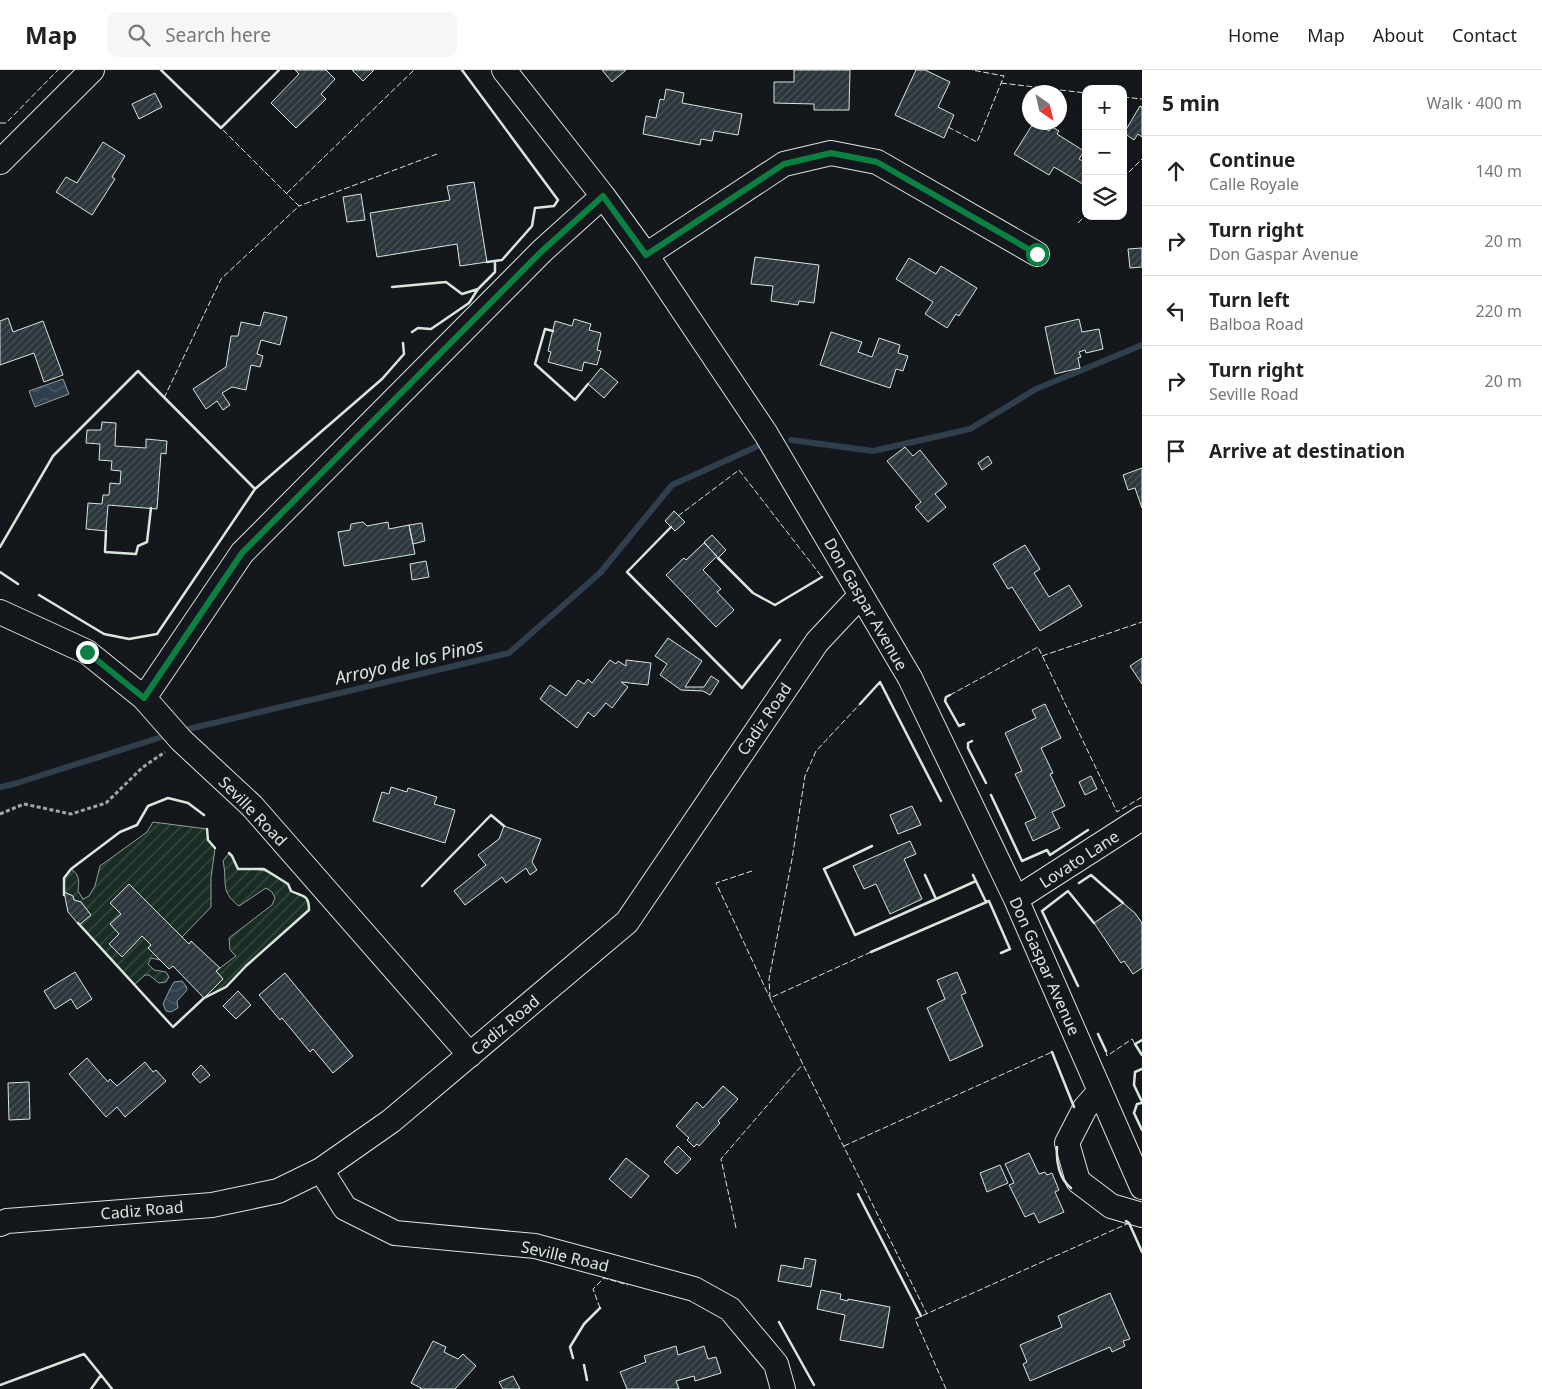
<!DOCTYPE html>
<meta charset="utf-8">
<style>
body{margin:0;font-family:"Noto Sans",sans-serif;background:#f6f6f6;color:#222}
.controls{position:absolute;right:15px;top:15px;display:grid;overflow:hidden;border-radius:10px;box-shadow:0 2px 12px #0003}
.controls button{width:45px;height:45px;display:grid;place-items:center;padding:0;border:0;border-bottom:1px solid #e0e0e0;background:#fff;color:#222;font:25px sans-serif}
.compass{position:absolute;left:1022px;top:15px;width:45px;height:45px;border-radius:50%;background:#fff;box-shadow:0 2px 12px #0003;rotate:146deg}
.stop{position:absolute;width:15px;height:15px;margin:-11px;border:4px solid #0b8043;border-radius:50%;background:#fff}
.stop.end{background:#0b8043;border-color:#fff;box-shadow:0 1px 5px #0008}
.list{margin:0;padding:0;list-style:none}
h2{display:flex;justify-content:space-between;align-items:center;height:65px;margin:0;padding:0 20px;font-size:21px}
h2 small{font-size:16px;font-weight:400;color:#767676}
.list li{display:grid;grid-template-columns:32px 1fr auto;gap:15px;align-items:center;box-sizing:border-box;height:70px;padding:0 20px;border-top:1px solid #e0e0e0}
.list b{display:block;font-size:19px;white-space:nowrap}
.list p{margin:0;font-size:16px;white-space:nowrap;color:#767676}
.list em{font-size:16px;font-style:normal;color:#767676}
.icon{flex:none;width:28px;height:28px;fill:none;stroke:currentColor;stroke-width:2;stroke-linecap:round;stroke-linejoin:round}
.map{position:relative;flex:none;width:1142px;height:1319px;overflow:hidden}
header{display:flex;align-items:center;gap:30px;box-sizing:border-box;height:70px;padding:0 25px;background:#fff;border-bottom:1px solid #e0e0e0}
header strong{font-size:24px}
nav{display:flex;gap:28px;margin-inline-start:auto;font-size:18px}
.search{width:350px;height:45px;background:#f6f6f6;display:flex;align-items:center;gap:12px;box-sizing:border-box;padding:0 18px;border-radius:10px;color:#767676;font-size:19px}
main{display:flex}
aside{flex:1;background:#fff}
.map>svg:first-child{display:block}
</style>
<header>
<strong>Map</strong>
<div class="search"><svg class="icon" aria-label="search" viewBox="0 0 24 24"><circle cx="10" cy="10" r="6"/><path d="M15 15l6 6"/></svg>Search here</div>
<nav><a>Home</a><a>Map</a><a>About</a><a>Contact</a></nav>
</header>
<main>
<div class="map">
<svg width="1142" height="1319" viewBox="0 0 1142 1319">
<defs>
<pattern id="garden-furrows" width="10" height="10" patternUnits="userSpaceOnUse" patternTransform="scale(1.25)"><rect width="10" height="10" fill="#1a2d24"/><path d="M-1 1l2-2M0 10L10 0M9 11l2-2" fill="none" stroke="#3b4b43"/></pattern>
<pattern id="water-waves" width="16" height="10" patternUnits="userSpaceOnUse" patternTransform="scale(1.25)"><rect width="16" height="10" fill="#2f3f4d"/><path d="M0 5q4-4 8 0t8 0" fill="none" stroke="#4c5b66"/></pattern>
<pattern id="building-hatch" width="6" height="6" patternUnits="userSpaceOnUse" patternTransform="scale(1.25)"><rect width="6" height="6" fill="#2c363c"/><path d="M-1 1l2-2M0 6l6-6M5 7l2-2" fill="none" stroke="#4a5358"/></pattern>
</defs>
<rect width="100%" height="100%" fill="#14181c"/>
<!-- garden -->
<path fill="url(#garden-furrows)" stroke="#939e99" d="M153,752L207,759L208,770L215,778L211,808V837L182,867L129,814L110,833L121,844L110,854L119,864L109,874L122,887L142,866L151,875L148,878L160,890L151,888L148,894L154,900L166,902L169,907L166,912L159,913L149,905H145L134,915L79,855L91,845L81,832L74,830L73,826L64,822V808L71,799C80,805 79,811 78,821L83,829L89,826L95,816L100,796L147,762Z
M229,783L232,786L238,799C260,799 268,799 286,813C289,815 290,820 293,822C303,829 309,823 309,840L246,896L226,917L204,928L223,909L216,901L236,886L230,880L229,868L272,835L275,828L272,822L266,818L239,836C219,821 228,813 223,791Z"/>
<!-- water -->
<path fill="url(#water-waves)" stroke="#939e99" d="M63,309L69,324L35,337L29,321Z
M182,911L186,916L187,920L177,931L178,938L171,942L166,941L163,934L170,919L174,912Z"/>
<g fill="none" stroke-linecap="round" stroke-linejoin="round">
<!-- stream -->
<path stroke="#2f3f4d" stroke-width="6" d="M791,370L873,381L970,359L1036,319L1142,275
M180,661L509,583L600,503L672,415L758,376
M0,717L14,714L171,664"/>
</g>
<!-- building -->
<path fill="url(#building-hatch)" stroke="#d8e6dc" d="M295,0H326L335,9L321,24L326,29L296,58L271,33L299,4Z
M352,0H374L363,11Z
M602,0H626L612,12Z
M794,0H850L849,40H814V34L774,33V12H794Z
M916,0H925L950,12L938,37L954,45L944,68L895,45Z
M666,19L684,23L682,33L742,44L738,65L714,61L712,71L701,69L700,75L643,64L646,46L656,48L660,29L664,30Z
M155,23L162,37L139,49L132,34Z
M1140,36L1142,37V67L1138,64L1134,70L1124,63Z
M1034,52L1049,61L1052,57L1059,61L1057,64L1084,81L1079,89L1086,93V116L1054,97L1049,105L1014,84Z
M103,72L125,86L112,107L115,109L92,145L56,122L66,107L77,113Z
M474,112L487,192L460,196L457,174L377,187L370,143L450,130L447,116Z
M361,124L365,150L347,152L343,127Z
M1142,178V197L1130,198L1128,179Z
M755,187L819,195L814,233L799,231L798,235L771,231L773,216L751,214Z
M909,188L936,204L941,196L977,218L959,246L956,244L947,258L925,244L933,232L896,209Z
M264,242L287,247L280,275L261,270L257,284L263,286L260,297L251,295L246,320L232,317L222,323L230,335L223,340L217,331L206,339L193,319L226,297L231,266H238L241,252L260,256Z
M8,248L13,262L43,251L63,305L44,312L34,283L0,295V251Z
M574,249L591,254L589,260L601,263L597,280L601,281L597,295L584,292L582,301L548,292L551,282L548,281L555,251L572,256Z
M1079,249L1082,262L1099,259L1103,279L1086,283L1085,280L1079,282L1081,287L1078,288L1080,298L1055,304L1045,257Z
M831,262L862,272L858,282L872,287L879,268L900,275L898,283L908,286L903,301L896,299L890,318L820,295Z
M601,298L618,312L604,328L588,314Z
M102,352L116,353L115,376L146,378V369L167,371L166,384L161,383L157,439L108,435L106,461L86,459L88,433L102,434L103,425H109L110,413L120,414L121,401L111,400L112,391L99,390L100,374L86,373L87,360H101Z
M905,377L913,386L920,380L947,414L935,424L946,437L928,452L915,437L921,432L887,391Z
M988,386L992,393L982,400L978,393Z
M1142,398V438L1135,418L1128,420L1123,405Z
M674,441L685,452L675,461L665,451Z
M363,452L367,456L388,452L389,459L409,455L415,484L344,496L338,462L350,460L351,454Z
M422,453L425,471L413,474L409,455Z
M712,465L726,480L718,488L704,472Z
M704,473L717,486L703,500L721,519L717,522L734,540L716,557L666,505L684,488L686,490Z
M1025,475L1040,499L1034,503L1049,527L1069,515L1082,536L1040,561L1012,517L1008,519L993,494Z
M426,491L429,507L412,510L410,494Z
M668,568L702,591L685,617H704L711,606L719,611L710,625L703,621L681,620L660,605L667,594L655,586Z
M1142,588V614L1130,596Z
M610,590L616,594L618,591L626,596V590L651,593L648,615L621,612L628,617L612,638L606,633L594,647L588,642L577,658L540,629L550,615L566,626L578,610L584,614L588,609L592,613Z
M1045,634L1061,668L1041,678L1053,703L1050,704L1065,736L1052,742L1060,758L1033,771L1025,753L1036,748L1015,704L1022,701L1005,663L1036,648L1032,640Z
M1091,706L1097,719L1085,725L1079,712Z
M391,717L407,722L408,718L437,727L434,734L455,740L445,773L373,751L382,722L389,724Z
M912,736L921,755L898,764L890,745Z
M504,756L541,769L532,792L537,800L530,805L526,798L506,813L502,807L465,835L454,821L486,795L478,785L499,769Z
M910,771L916,784L904,789L922,829L890,844L876,814L864,819L853,796Z
M129,814L189,874L191,871L220,898L216,901L223,909L204,928L173,896L169,899L148,878L151,875L142,866L122,887L109,874L119,864L110,854L121,844L110,833Z
M64,822L73,826L74,830L81,832L91,845L79,855L68,842Z
M1123,833L1135,843L1142,853V898L1133,904L1124,891L1121,893L1094,853Z
M75,902L92,929L77,939L71,929L55,939L44,921Z
M957,902L966,923L961,925L983,976L950,991L927,938L945,929L937,910Z
M285,903L353,986L333,1003L313,979L310,982L282,948L280,950L259,925Z
M238,921L251,935L236,949L223,936Z
M87,988L108,1012L110,1009L117,1016L145,992L153,1002L156,1000L166,1011L125,1047L117,1037L106,1047L69,1004Z
M201,995L210,1005L200,1013L192,1004Z
M29,1012L30,1049L9,1050L8,1013Z
M723,1016L738,1029L718,1051L720,1053L699,1076L697,1074L694,1077L687,1070L689,1068L676,1056L697,1032L703,1038Z
M678,1076L691,1089L677,1104L664,1092Z
M1029,1083L1039,1104L1045,1102L1047,1105L1052,1103L1059,1120L1055,1122L1064,1142L1039,1153L1034,1143L1025,1147L1009,1115L1014,1113L1005,1094Z
M626,1088L649,1106L631,1128L609,1109Z
M1000,1095L1008,1113L987,1122L980,1103Z
M805,1188L816,1190L811,1217L778,1211L781,1195L803,1199Z
M821,1220L841,1224L840,1229L848,1231V1229L890,1237L883,1278L840,1270L845,1245L817,1239Z
M1110,1223L1130,1269L1123,1271L1125,1276L1112,1282L1110,1277L1030,1311L1023,1294L1027,1292L1020,1275L1062,1257L1058,1246Z
M433,1271L446,1277L444,1282L458,1289L463,1284L476,1296L455,1319H420L421,1318L411,1313Z
M676,1276L678,1285L704,1276L708,1289L716,1287L721,1303L695,1311L694,1306L676,1311L679,1319H627L620,1302L646,1292L644,1286Z
M513,1306L520,1319H503L499,1312Z"/>
<g fill="none" stroke-linecap="round" stroke-linejoin="round">
<defs>
<path id="minor" d="M504,0L603,126L646,185L766,364L910,608L1016,829L1142,1117
M0,92L92,0
M646,185L784,94L831,83L877,92L1037,184
M0,542L87,582L144,628L181,670L252,736L470,985
M144,628L242,483L542,181L603,126
M1016,829L1142,748
M1100,1021L1085,1038L1067,1073L1078,1111L1111,1136L1142,1145
M321,1100L345,1138L395,1163L535,1176L694,1219L730,1239L776,1294L783,1319
M0,1154L7,1151L212,1135L278,1121L321,1100L391,1051L627,852L817,572L861,525"/>
</defs>
<!-- minor casing -->
<use href="#minor" stroke="#d8e6dc" stroke-width="26"/>
<!-- path -->
<path stroke="#9da8a2" stroke-width="3" stroke-dasharray="4 2.5" stroke-linecap="butt" d="M0,744L24,734L71,744L106,733L143,697L165,682"/>
<!-- minor -->
<use href="#minor" stroke="#14181c" stroke-width="24"/>
<!-- fence -->
<path stroke="#d8e6dc" stroke-width="1" stroke-dasharray="6 2.5" stroke-linecap="butt" d="M1001,13L1086,23
M1123,27L1142,29
M0,53H6L58,0
M948,57L977,72L1004,6L972,0
M1123,108L1142,89
M287,123L414,0
M297,134L299,136L437,84
M1078,153L1086,145
M164,328L221,209L299,136L221,58
M678,446L739,400L822,507
M1042,586L1142,552
M950,625L1038,577L1117,742L1142,727
M752,801L716,813L769,926
M871,882L770,928L927,1244
M770,928L769,909L792,789L805,706L816,681L860,634
M1106,981L1107,986L1132,969L1135,974
M844,1076L1052,982
M736,1158L721,1089L803,994
M600,1238L593,1219L604,1208L628,1215
M946,1319L915,1249L1129,1153"/>
<!-- wall -->
<path stroke="#d8e6dc" stroke-width="2.5" d="M161,0L221,58L279,0
M462,0L558,130L554,136L535,138L532,156L502,190L487,192
M392,217L446,212L462,224L478,219L495,202V191
M553,261L545,259L535,294L575,330L588,314
M412,262L418,258L431,259L469,233L478,219
M255,419L382,309L404,284L403,273
M671,457L627,502L742,618L780,570
M106,461L105,482L136,484L138,476L147,472L151,438
M0,477L53,386L138,301L255,419L157,564L129,569L104,564L39,525
M718,488L753,523L775,535L822,507
M0,502L18,514
M950,625L946,627L945,631L959,656L964,654
M860,634L880,612L941,731
M972,671L968,673V678L986,713
M991,725L1022,791L1047,780L1050,785L1088,760
M207,759L208,770L215,778
M872,776L824,799L855,865L936,829L925,805
M973,805L986,832
M1079,813L1091,805L1123,833
M422,816L491,745L504,756
M64,825V808L71,799L120,762L137,755L148,736L168,728L188,733L204,745
M936,829L976,811
M78,853L173,957L204,928L226,917L246,896L309,840C309,824 303,827 291,821L288,814L264,799H238L232,786L229,783
M871,882L989,831L1010,879L1001,883
M1078,916L1042,841L1068,821L1094,853
M1098,964L1106,981
M1142,970L1135,974L1142,985
M1052,982L1074,1037
M1142,999L1135,1002L1134,1015L1142,1032
M1142,1033L1137,1034L1134,1043L1142,1060
M1057,1077C1056,1091 1059,1109 1071,1118
M858,1124L921,1246
M1126,1151L1129,1153L1142,1182
M779,1252L814,1315
M573,1288L570,1277L584,1254L600,1238
M584,1295L587,1310
M0,1315L84,1284L101,1305
M91,1319L101,1305L112,1319"/>
</g>
<g fill="none" stroke-linecap="round" stroke-linejoin="round">
<!-- route -->
<path stroke="#0b8043" stroke-width="6" d="M87,582L144,628L242,483L542,181L603,126L646,185L784,94L831,83L877,92L1037,184"/>
</g>
<g text-anchor="middle" dominant-baseline="central" stroke-width="4" stroke-linejoin="round" paint-order="stroke">
<!-- street labels -->
<g font-size="16" fill="#d8e6dc" stroke="#14181c">
<text transform="translate(866 534) rotate(60)">Don Gaspar Avenue</text>
<text transform="translate(764 649) rotate(-56)">Cadiz Road</text>
<text transform="translate(253 741) rotate(46)">Seville Road</text>
<text transform="translate(1079 789) rotate(-33)">Lovato Lane</text>
<text transform="translate(1045 896) rotate(66)">Don Gaspar Avenue</text>
<text transform="translate(505 955) rotate(-40)">Cadiz Road</text>
<text transform="translate(142 1140) rotate(-5)">Cadiz Road</text>
<text transform="translate(565 1186) rotate(13)">Seville Road</text>
</g>
<!-- water labels -->
<g font-size="18" font-style="italic" fill="#d8e6dc" stroke="#14181c">
<text transform="translate(409 591) rotate(-13)">Arroyo de los Pinos</text>
</g>
</g>
</svg>
<div class="controls">
<button>+</button>
<button>−</button>
<button><svg class="icon" aria-label="layers" viewBox="0 0 24 24"><path d="M12 4l9 5-9 5-9-5zM3 14l9 5 9-5"/></svg></button>
</div>
<svg class="compass" viewBox="-18 -18 36 36"><path d="M0-13l5 13h-10z" fill="#e53935"/><path d="M0 13l5-13h-10z" fill="#767676"/></svg>
<div class="stop" style="left:1037px;top:184px"></div>
<div class="stop end" style="left:87px;top:582px"></div>
</div>
<aside>
<h2>5 min<small>Walk · 400 m</small></h2>
<ul class="list">
<li><svg class="icon" aria-label="ahead" viewBox="0 0 24 24"><path d="M12 20V5M6 11l6-6 6 6"/></svg><div><b>Continue</b><p>Calle Royale</p></div><em>140 m</em></li>
<li><svg class="icon" aria-label="right" viewBox="0 0 24 24"><path d="M7 20v-9h11M14 6l5 5-5 5"/></svg><div><b>Turn right</b><p>Don Gaspar Avenue</p></div><em>20 m</em></li>
<li><svg class="icon" aria-label="left" viewBox="0 0 24 24"><path d="M17 20v-9H6M10 6l-5 5 5 5"/></svg><div><b>Turn left</b><p>Balboa Road</p></div><em>220 m</em></li>
<li><svg class="icon" aria-label="right" viewBox="0 0 24 24"><path d="M7 20v-9h11M14 6l5 5-5 5"/></svg><div><b>Turn right</b><p>Seville Road</p></div><em>20 m</em></li>
<li><svg class="icon" aria-label="arrive" viewBox="0 0 24 24"><path d="M6 21V4h12l-3 4 3 4H6"/></svg><div><b>Arrive at destination</b></div></li>
</ul>
</aside>
</main>
